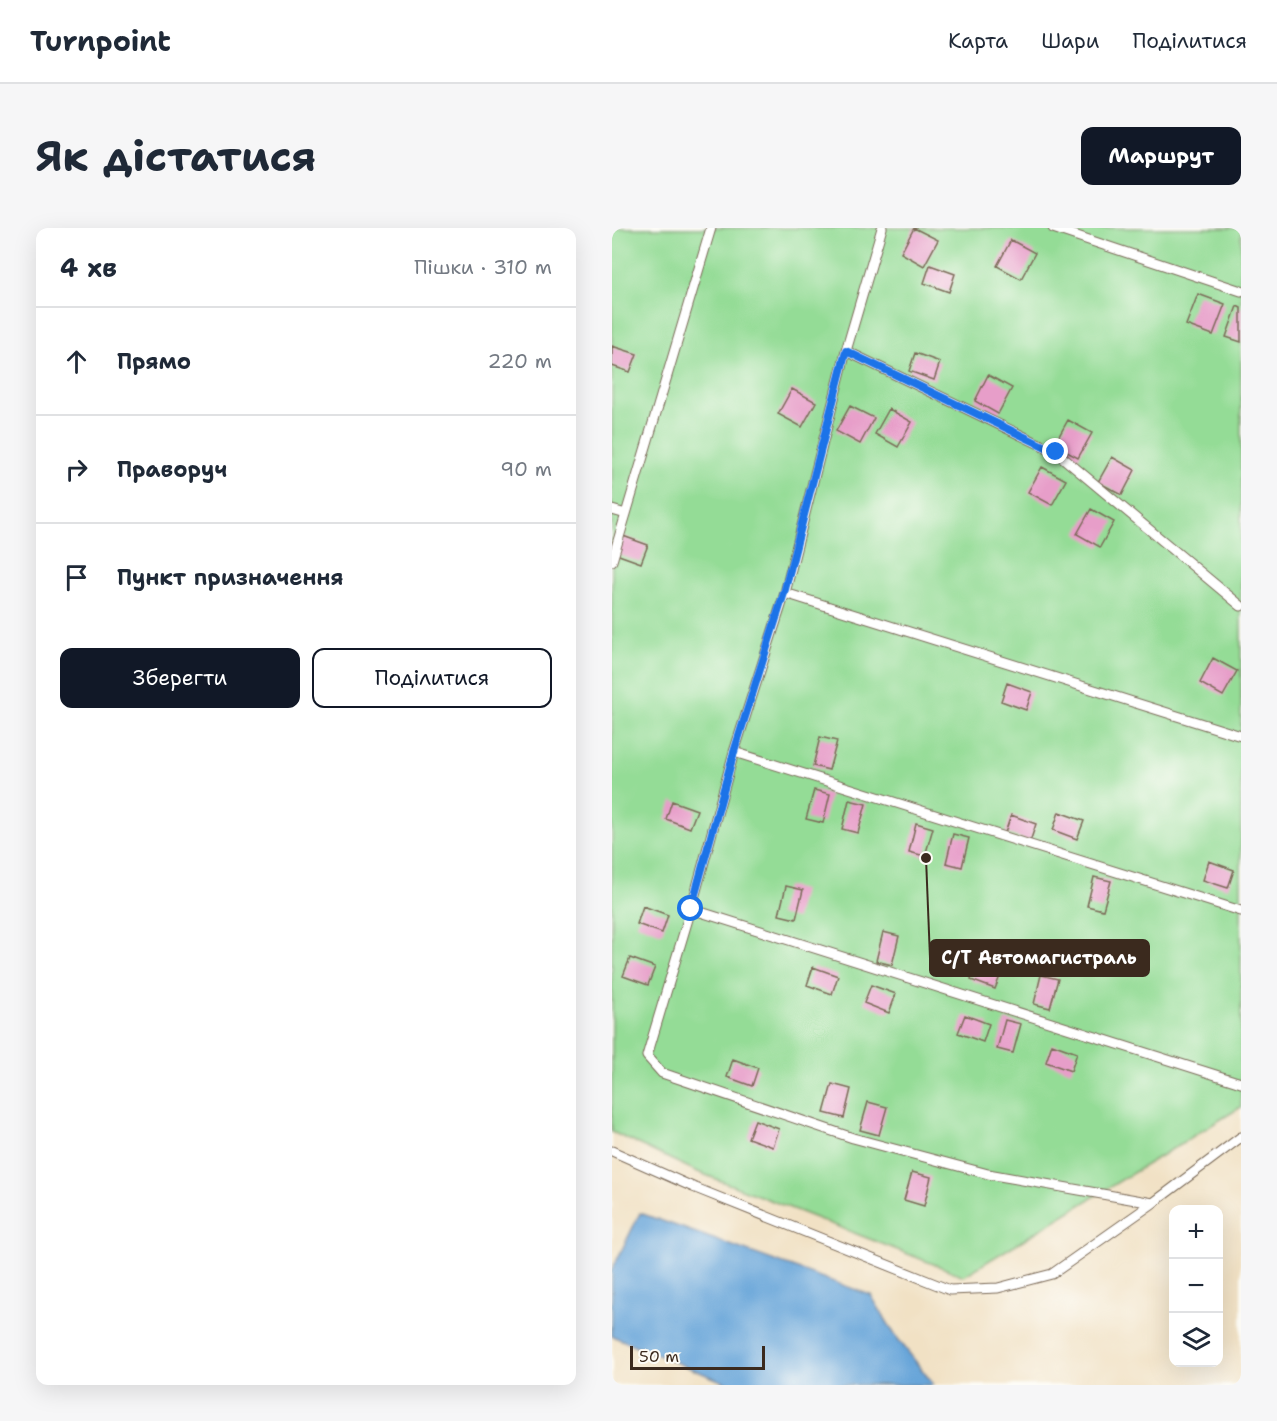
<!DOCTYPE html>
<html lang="uk">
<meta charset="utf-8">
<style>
body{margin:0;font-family:"Shantell Sans",sans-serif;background:#f6f6f7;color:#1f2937}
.controls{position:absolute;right:18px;bottom:18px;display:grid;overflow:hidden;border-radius:12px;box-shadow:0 6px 24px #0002}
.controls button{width:54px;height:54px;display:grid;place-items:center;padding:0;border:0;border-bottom:2px solid #e0e1e3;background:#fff;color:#1f2937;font:30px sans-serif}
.scale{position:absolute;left:18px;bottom:15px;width:135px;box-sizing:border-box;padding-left:6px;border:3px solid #3b2a1e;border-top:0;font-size:16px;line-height:21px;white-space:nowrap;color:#3b2a1e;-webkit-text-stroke:4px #fdfcf7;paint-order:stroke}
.stop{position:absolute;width:18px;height:18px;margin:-14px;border:4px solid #1a73e8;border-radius:50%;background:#fff}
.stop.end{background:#1a73e8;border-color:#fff;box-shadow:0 2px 6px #0008}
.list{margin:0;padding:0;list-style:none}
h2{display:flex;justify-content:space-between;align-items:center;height:78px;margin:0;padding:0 24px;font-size:26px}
h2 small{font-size:20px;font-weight:400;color:#747a83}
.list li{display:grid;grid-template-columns:39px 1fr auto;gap:18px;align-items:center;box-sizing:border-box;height:108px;padding:0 24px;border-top:2px solid #e0e1e3}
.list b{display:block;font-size:22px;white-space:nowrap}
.list em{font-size:20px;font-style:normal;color:#747a83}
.actions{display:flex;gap:12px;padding:18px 24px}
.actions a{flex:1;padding:14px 0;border:2px solid #111827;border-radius:12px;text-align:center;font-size:21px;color:#111827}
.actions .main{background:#111827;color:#fff}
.icon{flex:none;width:33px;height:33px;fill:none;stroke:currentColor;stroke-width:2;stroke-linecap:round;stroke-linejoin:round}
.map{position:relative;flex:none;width:629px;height:1157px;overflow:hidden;border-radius:12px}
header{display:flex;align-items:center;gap:36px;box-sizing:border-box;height:84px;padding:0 30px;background:#fff;border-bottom:2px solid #e0e1e3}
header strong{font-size:28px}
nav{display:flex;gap:33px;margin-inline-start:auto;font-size:21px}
.intro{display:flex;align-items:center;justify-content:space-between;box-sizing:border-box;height:144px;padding:0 36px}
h1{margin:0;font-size:42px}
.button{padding:15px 27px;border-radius:12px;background:#111827;color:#fff;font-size:21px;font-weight:700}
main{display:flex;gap:36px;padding:0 36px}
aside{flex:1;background:#fff;border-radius:12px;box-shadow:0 6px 24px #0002}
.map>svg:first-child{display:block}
</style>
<header>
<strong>Turnpoint</strong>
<nav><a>Карта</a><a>Шари</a><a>Поділитися</a></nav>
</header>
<div class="intro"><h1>Як дістатися</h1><a class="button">Маршрут</a></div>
<main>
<aside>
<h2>4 хв<small>Пішки · 310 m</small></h2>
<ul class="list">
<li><svg class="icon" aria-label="ahead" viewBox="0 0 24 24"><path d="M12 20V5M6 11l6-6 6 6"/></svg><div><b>Прямо</b></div><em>220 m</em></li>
<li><svg class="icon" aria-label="right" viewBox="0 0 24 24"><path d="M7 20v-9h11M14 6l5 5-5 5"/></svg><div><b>Праворуч</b></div><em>90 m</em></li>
<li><svg class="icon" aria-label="arrive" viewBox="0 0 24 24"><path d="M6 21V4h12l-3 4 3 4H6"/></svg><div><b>Пункт призначення</b></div></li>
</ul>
<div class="actions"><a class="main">Зберегти</a><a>Поділитися</a></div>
</aside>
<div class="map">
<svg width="629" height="1157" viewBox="0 0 629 1157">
<rect width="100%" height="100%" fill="#fdfcf7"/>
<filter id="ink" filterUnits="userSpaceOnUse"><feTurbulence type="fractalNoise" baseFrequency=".0167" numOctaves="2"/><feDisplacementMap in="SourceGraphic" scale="12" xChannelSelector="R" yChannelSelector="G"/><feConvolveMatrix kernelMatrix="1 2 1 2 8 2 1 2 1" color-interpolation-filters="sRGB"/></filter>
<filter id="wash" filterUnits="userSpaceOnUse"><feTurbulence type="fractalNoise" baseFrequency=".008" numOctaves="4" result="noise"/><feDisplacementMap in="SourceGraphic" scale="24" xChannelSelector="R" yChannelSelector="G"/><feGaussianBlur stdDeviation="1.35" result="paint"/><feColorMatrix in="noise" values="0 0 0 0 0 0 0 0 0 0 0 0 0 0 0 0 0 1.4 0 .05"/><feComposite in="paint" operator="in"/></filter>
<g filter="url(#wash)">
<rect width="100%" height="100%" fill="#f1e1c4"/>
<!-- green -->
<path fill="#94dc96" stroke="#68835a" stroke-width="1.5" d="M0,0H629V879L352,1048L86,944L0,904Z"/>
<!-- water -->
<path fill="#67a5d9" stroke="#51687c" stroke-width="1.5" d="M28,985L259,1067L283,1107L322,1157H119L0,1108V1042Z"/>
<g id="blocks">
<!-- building -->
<path fill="#e79ec9" d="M302,0L326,12L312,38L289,25Z
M399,12L423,25L409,51L385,38Z
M318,37L343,46L337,64L312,55Z
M586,66L613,76L601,107L574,97Z
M625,78L629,80V114L614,109Z
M0,118L25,126L18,144L0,138Z
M303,125L328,134L322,152L297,143Z
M376,147L400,160L386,186L363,173Z
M180,161L204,174L190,199L166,186Z
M238,178L262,190L248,216L224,203Z
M277,181L300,194L286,219L263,206Z
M456,192L480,205L466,230L442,217Z
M500,229L523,242L510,267L486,254Z
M430,239L454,252L440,277L416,264Z
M479,281L502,294L488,319L465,306Z
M11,308L36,317L29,335L4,326Z
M601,430L625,443L611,468L588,455Z
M395,455L420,464L414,482L389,473Z
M208,509L225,513L217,542L201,538Z
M202,562L218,566L211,595L194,591Z
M237,572L254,576L246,605L230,601Z
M60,573L85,582L78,600L54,591Z
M447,584L472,593L465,611L441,602Z
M399,587L424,596L418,614L393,605Z
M304,595L321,600L313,628L297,624Z
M341,606L357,610L350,639L334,635Z
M597,633L622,642L616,660L591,652Z
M482,649L499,653L491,682L475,678Z
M174,658L191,662L184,691L167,687Z
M31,678L56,687L50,705L25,696Z
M271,704L287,708L280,737L264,733Z
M18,730L43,739L36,757L11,748Z
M365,734L390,743L383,761L359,752Z
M201,739L226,748L220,766L195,757Z
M429,747L446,751L438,780L422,776Z
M259,757L284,766L277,785L252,775Z
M353,787L377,796L371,814L346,805Z
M393,792L409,796L401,825L385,821Z
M440,816L465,825L459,843L434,834Z
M121,831L146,840L140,858L115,849Z
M220,856L239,861L232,890L212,885Z
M256,874L275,879L267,907L248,902Z
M143,892L167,901L161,919L136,910Z
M300,944L319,949L312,978L292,972Z"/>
</g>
</g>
<g filter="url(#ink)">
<use href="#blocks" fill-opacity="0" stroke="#7b6a58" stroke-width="1.5"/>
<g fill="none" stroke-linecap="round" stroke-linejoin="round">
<defs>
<path id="lane" d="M270,0L234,123L173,365L122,524L79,681L35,828L50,845L241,910L376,946L541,975
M441,0L629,63
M234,123L444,224L629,378
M0,282L14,286
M0,333L99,0
M173,365L629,508
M122,524L629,683
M79,681L629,855
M0,923L81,959L338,1062L386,1060L440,1046L541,975L629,909"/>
</defs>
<!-- lane casing -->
<use href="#lane" stroke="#7b6a58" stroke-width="11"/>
<!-- lane -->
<use href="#lane" stroke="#fff" stroke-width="9"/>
</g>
</g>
<g fill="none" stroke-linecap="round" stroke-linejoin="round" filter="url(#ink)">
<!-- route -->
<path stroke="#1a73e8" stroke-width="8" d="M79,681L122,524L172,365L234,123L444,224"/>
</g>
<!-- callouts -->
<path fill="none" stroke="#3b2a1e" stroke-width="2" d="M314 630L318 730"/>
<circle fill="#3b2a1e" stroke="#fdfcf7" stroke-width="2" cx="314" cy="630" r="6"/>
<rect fill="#3b2a1e" stroke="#3b2a1e" stroke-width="2" x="318" y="712" width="219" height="36" rx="6"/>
<g font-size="18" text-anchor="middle" font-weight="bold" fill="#fff">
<text x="427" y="736">С/Т Автомагистраль</text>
</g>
</svg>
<div class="controls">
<button>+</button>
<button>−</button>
<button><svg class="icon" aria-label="layers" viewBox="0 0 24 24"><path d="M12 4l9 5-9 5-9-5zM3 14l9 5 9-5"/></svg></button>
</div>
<div class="scale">50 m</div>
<div class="stop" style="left:79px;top:681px"></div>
<div class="stop end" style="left:444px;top:224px"></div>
</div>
</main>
